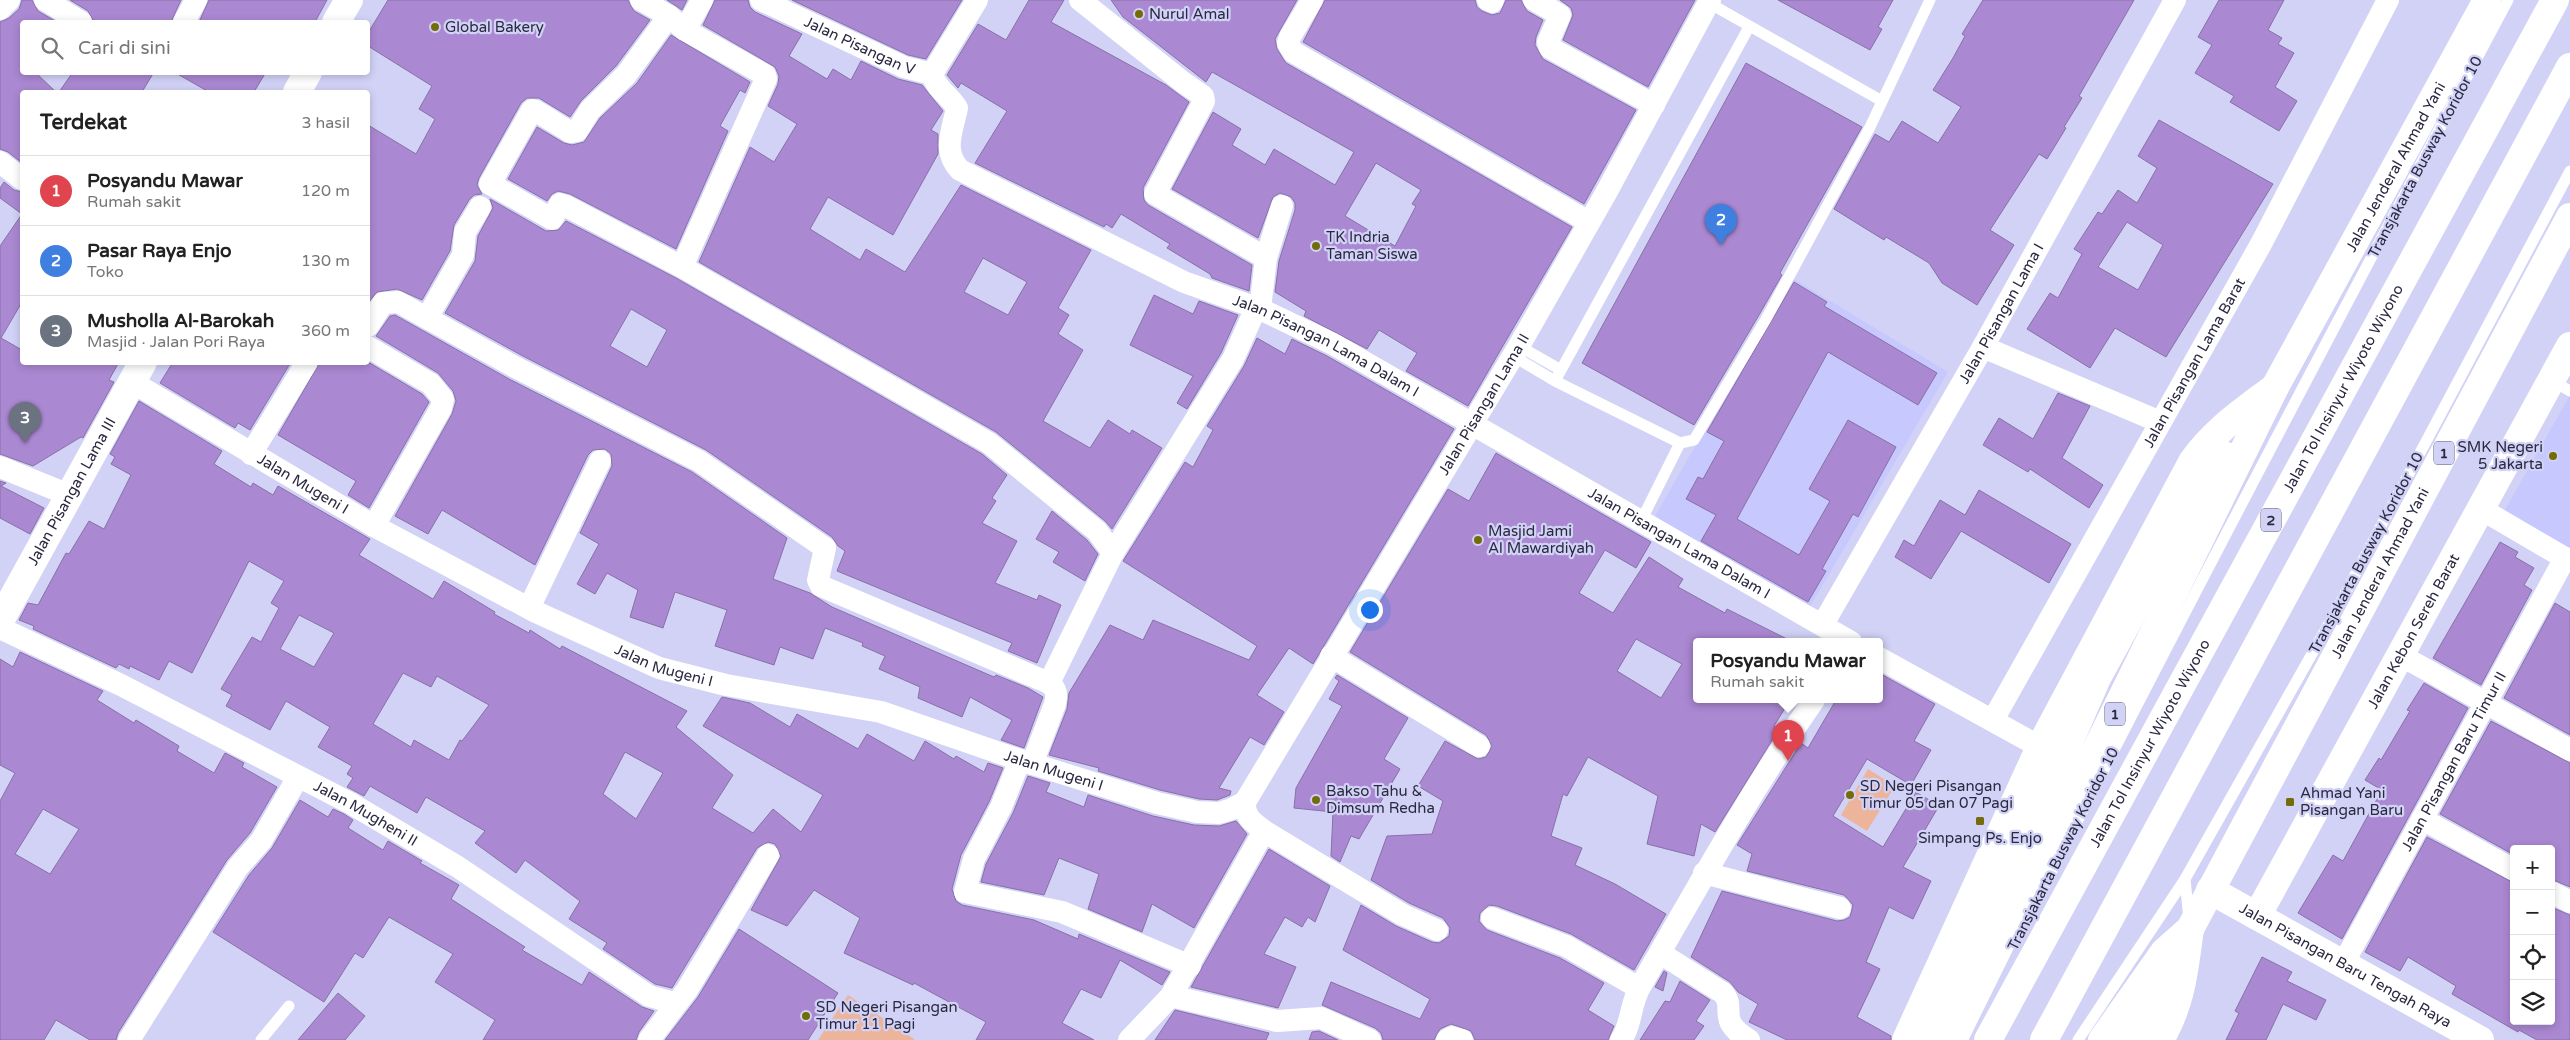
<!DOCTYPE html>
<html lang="id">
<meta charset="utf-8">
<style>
body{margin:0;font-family:"Varela Round",sans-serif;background:#f6f6f6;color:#222}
.controls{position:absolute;right:15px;bottom:15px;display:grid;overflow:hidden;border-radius:5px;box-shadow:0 2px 8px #0003}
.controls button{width:45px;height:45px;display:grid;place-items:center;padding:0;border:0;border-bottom:1px solid #e0e0e0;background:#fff;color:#222;font:25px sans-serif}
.you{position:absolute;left:1369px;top:609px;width:18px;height:18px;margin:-12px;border:4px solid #fff;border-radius:50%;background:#1a73e8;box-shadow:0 0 0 8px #1a73e833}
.badge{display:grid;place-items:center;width:32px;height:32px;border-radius:50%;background:#7c3aed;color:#fff;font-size:16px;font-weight:700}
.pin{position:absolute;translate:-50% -41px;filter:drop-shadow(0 1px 2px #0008)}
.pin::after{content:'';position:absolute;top:26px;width:18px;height:15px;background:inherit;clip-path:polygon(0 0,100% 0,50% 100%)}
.popup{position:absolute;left:1693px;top:638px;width:190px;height:65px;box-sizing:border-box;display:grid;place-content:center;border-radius:5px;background:#fff;filter:drop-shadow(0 1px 4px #0005);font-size:16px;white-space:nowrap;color:#767676}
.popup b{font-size:19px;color:#222}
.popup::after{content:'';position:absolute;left:50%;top:100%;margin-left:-10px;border:10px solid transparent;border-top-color:#fff}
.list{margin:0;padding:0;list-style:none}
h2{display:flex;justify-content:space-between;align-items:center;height:65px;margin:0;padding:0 20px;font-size:21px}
h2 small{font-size:16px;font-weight:400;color:#767676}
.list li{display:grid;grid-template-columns:32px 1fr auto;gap:15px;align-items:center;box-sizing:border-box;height:70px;padding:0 20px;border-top:1px solid #e0e0e0}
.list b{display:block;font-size:19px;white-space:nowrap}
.list p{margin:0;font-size:16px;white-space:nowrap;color:#767676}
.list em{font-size:16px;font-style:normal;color:#767676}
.icon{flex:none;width:28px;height:28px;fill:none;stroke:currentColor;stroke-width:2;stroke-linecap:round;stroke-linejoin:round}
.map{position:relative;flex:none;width:2570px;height:1040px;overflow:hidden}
.search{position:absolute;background:#fff;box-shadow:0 2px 8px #0003;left:20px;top:20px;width:350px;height:55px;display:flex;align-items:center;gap:12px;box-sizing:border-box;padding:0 18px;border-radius:5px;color:#767676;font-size:19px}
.panel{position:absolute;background:#fff;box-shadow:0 2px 8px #0003;left:20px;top:90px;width:350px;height:275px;border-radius:5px}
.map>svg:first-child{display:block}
</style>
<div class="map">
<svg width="2570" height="1040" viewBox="0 0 2570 1040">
<rect width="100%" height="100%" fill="#d1d2f6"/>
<!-- built -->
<path fill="#c7c8fd" d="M1792,278L1948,372L1808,610L1655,516Z
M2570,395V557L2501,517Z"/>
<!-- pitch -->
<path fill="#edb49c" d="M1868,769L1895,786L1867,831L1841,815Z
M848,995L914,1039V1040H818Z"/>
<!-- building -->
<path fill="#aa88d2" stroke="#8871a6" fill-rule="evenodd" d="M22,0H32L38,11L57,22H22V72H35L56,92H22V163L8,152L0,149V22L9,18L19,9Z
M70,0H181L171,22H94L88,11Z
M209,0H327L315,22H199Z
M388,0H628L634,11L650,20L616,66L581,101L570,117L539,98H527L521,103L479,178L477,185L482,194L474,195L469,200L454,225L450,251L422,300L397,289L377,292L368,303V125L416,154L435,119L419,109L432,86L368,46V33Z
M667,0H687L682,10Z
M715,0H748L750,7L755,12L802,34L789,56L827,79L833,69L851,80L861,61L898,79L922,85L943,111L931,130L938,134V154L893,235L828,197L810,229L860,260L866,249L905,272L961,185L1091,250L1058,308L1069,315L1058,334L1083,350L1043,421L1090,448L1108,420L1130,434L1132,430L1162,448L1112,529L1105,521L996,432L699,262L750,147L774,162L797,124L768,106L778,84L779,76L775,67L703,25ZM983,258L1027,282L1008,315L964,292Z
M792,0H962L926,59L908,55Z
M1029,0H1064L1051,22L1166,85L1189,102L1143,188L1144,200L1148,205L1252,265L1249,291L1212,278L1210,274L1167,248L1170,244L1121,214L1112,228L1106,224L1104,227L975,163L1007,111L961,83L958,88L947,75L978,24L1006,40Z
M1111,0H1297L1275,39L1277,49L1286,63L1572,227L1468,406L1406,371L1417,353L1379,330L1367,349L1304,316L1306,311L1275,292L1279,261L1295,210V203L1291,197L1280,193L1273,197L1258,238L1172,189L1213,112L1241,129L1232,145L1265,165L1274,149L1335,185L1354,152L1212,72L1206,82L1123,17ZM1376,163L1421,190L1412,204L1416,206L1395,246L1345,216Z
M1325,0H1475L1477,7L1482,11L1492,15L1500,13L1506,0H1521L1527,11L1543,20L1536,37L1535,45L1543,59L1636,110L1584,204L1303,42Z
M1560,0H1695L1648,87L1563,40L1573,15L1571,8Z
M1778,0H1893L1878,27L1882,29L1870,50Z
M1983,0H2134L2079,96L2082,98L2064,127L2066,128L2047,159L2039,154L1990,230L2014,245L1977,305L1942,283L1929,263L1886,237L1884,240L1834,209L1875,134L1889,142L1902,121L1938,143L1961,107L1933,90L1953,58L1965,36L1962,34Z
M2219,0H2284L2268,30L2282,38L2278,44L2294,53L2275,87L2297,101L2279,131L2230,102L2234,96L2195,73L2212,45L2198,37Z
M671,35L750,82L745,93L740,90L720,126L728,131L676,249L570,194L558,191L552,194L547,201L508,179L537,127L564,143L572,145L584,142L600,118L637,83Z
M1746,63L1862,127L1780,273L1782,275L1759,315L1694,425L1582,363Z
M73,72H154L142,92H59Z
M174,72H266L254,92H209Z
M2159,120L2273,184L2166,357L2115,328L2090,368L2027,329L2050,293L2058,298L2082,254L2074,249L2098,212L2102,214L2118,190L2137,203L2157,168L2138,156ZM2127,222L2163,245L2138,290L2098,267Z
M4,182L14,190L22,192V302L1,338L22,350V362H119L109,380L114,382L83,438L81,437L33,466L0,454V246L22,214L0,198V188Z
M490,199L546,231L558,230L566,221L676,278L982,454L1007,475L992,498L996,501L982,523L1017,541L995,583L1037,600L1039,595L1061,605L1037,663L1008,651L1012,643L837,571L845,551L838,546L832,537L706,450L521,355L445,313L475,261L478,236L493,208ZM631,309L667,330L647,367L610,346Z
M1794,282L1827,302L1824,306L1937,373L1918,405L1828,352L1737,519L1799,555L1830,501L1809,489L1848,420L1896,447L1858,517L1853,514L1822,569L1826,571L1808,602L1701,541L1716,515L1686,499L1698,477L1703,479L1724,441L1707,432Z
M1154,295L1193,314L1199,301L1238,315L1221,353L1187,409L1177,403L1193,376L1130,345Z
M395,315L509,379L692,472L787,538L773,579L810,593L832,607L994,677L996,675L1028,688L1043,697L1024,748L1001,740L1012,720L970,697L962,717L918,698L920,687L879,669L885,656L862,646L863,643L825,628L813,659L780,647L774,665L715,646L727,610L675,592L663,628L630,617L638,590L607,573L595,594L577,584L599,544L580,533L612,466L611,454L605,449L593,450L588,455L535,565L442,510L428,534L395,516L452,414L456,401L453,391L438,373L376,336L390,316Z
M1257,338L1285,354L1292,339L1327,356L1454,429L1313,664L1289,648L1257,695L1284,712L1264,745L1250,737L1219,788L1231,791L1230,795L1217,800L1199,799L1160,790L1098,771L1099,768L1049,755L1067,709L1069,693L1110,625L1143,640L1153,620L1249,660L1257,646L1123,561L1185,462L1193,467L1213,430L1207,426L1244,366Z
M173,362H291L250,430L238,423L235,428L160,383Z
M320,362H368L422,394L429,402L369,508L348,495L356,481L278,435Z
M2058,393L2090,406L2062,458L2103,485L2089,508L2030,469L2028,472L1983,445L1999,418L2033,439Z
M139,401L222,451L214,464L251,487L253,483L273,495L278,486L370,539L359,555L433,599L444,581L495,612L494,614L529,633L530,630L560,649L562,646L687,711L676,727L733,775L712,808L753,833L773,809L801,832L823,795L703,726L722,697L750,703L790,727L797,714L858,749L867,734L914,761L925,741L954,759L956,756L984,772L988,763L1003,768L989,802L961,855L952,889L956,901L962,905L1034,920L1078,939L1079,934L1170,972L1162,985L1120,960L1101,998L1081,989L1062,1023L1094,1040H976L986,1022L914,983L913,985L844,953L860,918L814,890L787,926L751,910L781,856L775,844L768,842L757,848L672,988L655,984L603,949L607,943L569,919L580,901L525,860L516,873L475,843L485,831L426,797L417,813L370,786L364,796L347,787L353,778L347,774L352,766L318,747L330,727L286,701L270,730L226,706L232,695L221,689L252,637L261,642L279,608L271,603L284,581L249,561L192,673L169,661L159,680L130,666L129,669L119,664L116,668L33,629L34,626L19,620L28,603L38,605L66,553L69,554L89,521L104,529L131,475L111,464L115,457L110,454ZM299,615L334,633L314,667L280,649ZM403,673L431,687L437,676L489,705L462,741L460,740L449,760L414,740L411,747L373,724ZM625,752L663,773L636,819L603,794Z
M1496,453L1651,542L1636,568L1605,550L1579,593L1613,613L1649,557L1683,579L1678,587L1725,613L1727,609L1793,642H1697V700H1790L1774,726L1779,729L1715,832L1701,824L1694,856L1647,844L1658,796L1588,757L1567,796L1563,794L1551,836L1582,848L1575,865L1615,884L1666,914L1634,970L1571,934L1497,906L1489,905L1480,913L1479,921L1487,930L1560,958L1604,983L1588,1010L1614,1026L1608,1040H1475L1471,1031L1451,1024L1440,1029L1434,1040H1383L1381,1033L1375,1028L1322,1005L1331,982L1420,1019L1430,999L1343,950L1361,905L1396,926L1432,942L1439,943L1449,936L1450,928L1443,918L1409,903L1371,880L1387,836L1432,834L1443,801L1418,786L1445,741L1478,759L1486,757L1492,746L1486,735L1350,652L1448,489L1469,501ZM1636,639L1682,664L1661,698L1617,671Z
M0,481L6,483L1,486L44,508L30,534L0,518Z
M1979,490L2071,544L2049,583L1961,531L1931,579L1895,557L1904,540L1914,546L1940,500L1965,515Z
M1052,511L1087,540L1098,554L1085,581L1053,562L1059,552L1036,539Z
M2500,542L2518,552L2515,557L2534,568L2524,585L2532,590L2481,685L2433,658Z
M2555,603L2570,612V735L2504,698Z
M20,652L103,691L97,700L134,723L136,720L179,746L177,751L214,773L225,753L244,763L242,767L277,787L250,833L227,860L118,1033L116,1040H90L56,1020L44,1040H0V801L15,773L0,765V659L13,667ZM43,809L79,829L50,874L15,854Z
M1879,673L1935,704L1914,741L1931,750L1911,785L1867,759L1833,816L1883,847L1916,792L1939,806L1903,867L1931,881L1913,919L1889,907L1866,962L1880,969L1857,1017L1891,1036V1040H1787L1749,1022L1758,1004L1738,992L1730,982L1691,957L1722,891L1837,921L1844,920L1850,917L1853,905L1844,895L1747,871L1752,854L1737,845L1801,743L1808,748L1836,700H1879Z
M1337,675L1408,718L1384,759L1400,769L1359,839L1351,836L1340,862L1331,856L1333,812L1294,808L1296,788L1342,706L1329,699L1339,681L1335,678Z
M2424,683L2468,708L2342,939L2298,913L2333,855L2343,861L2382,790L2365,780L2379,758L2381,760L2410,711L2407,710Z
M2491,721L2570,763V887L2551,879V849H2514V855L2440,814Z
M1028,776L1050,783L1046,792L1084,807L1088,795L1153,816L1194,825L1219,826L1236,821L1247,834L1194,928L1152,904L1142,932L1088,909L1099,874L1059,858L1044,895L981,882L986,864L1013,813Z
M300,800L328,817L333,809L344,814L353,820L348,828L383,850L388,841L422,861L420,863L459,885L451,899L525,947L522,950L582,985L589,972L642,1007L654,1011L639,1032L636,1040H483L495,1020L435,982L453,954L389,917L363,958L355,953L324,1002L213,932L249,875L272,848Z
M2427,837L2514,883V1021H2551V907L2570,915V1040H2537L2519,1030L2518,1032L2452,994L2456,986L2408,957L2400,971L2365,952Z
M1269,849L1330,886L1315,922L1308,917L1302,927L1285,917L1264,954L1296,967L1278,1008L1191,987Z
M739,929L838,993L808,1040H665L698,997Z
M2262,957L2292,972L2287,981L2326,1000L2316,1020L2283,1004L2266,1040H2226L2239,1013L2235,1011Z
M1664,971L1667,973L1663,991L1655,987Z
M1680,981L1710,1000L1696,1021L1704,1026L1694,1040H1640L1665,1001L1670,1002Z
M338,993L365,1016L345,1040H298Z
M1175,1010L1269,1033L1266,1040H1155Z
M1319,1031L1338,1040H1309L1312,1032Z"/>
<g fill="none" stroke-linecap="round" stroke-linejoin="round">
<!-- lane -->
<path stroke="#fff" stroke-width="11" d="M1709,3L1882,101
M1519,346L1561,370
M1513,356L1555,381L1680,443L1694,440L1766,319L1870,127L1930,0
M2551,380L2570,391
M1555,381L1749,27
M1641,521L1680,443
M2185,879L2189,920
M2029,916C2185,609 2346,304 2508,0
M261,1040L289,1006
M2078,1040L2185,879L2331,620L2570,171"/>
<!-- street -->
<g stroke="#fff" stroke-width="22">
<path d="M45,0L81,22"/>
<path d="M641,0L669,16L685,30L765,75L766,79L682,267L989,443L1097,531L1113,553"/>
<path id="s1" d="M761,0L904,67L932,74"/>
<path id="s2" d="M977,0L932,74C936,89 949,95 957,108C952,132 942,151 960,170L1184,282L1260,309L1333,344L1851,642"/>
<path d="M1080,0L1184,83L1203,96L1204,101L1155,194L1266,258L1260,309"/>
<path d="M1312,0L1290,37L1288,43L1293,52L1589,222"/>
<path d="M1488,0L1492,2L1493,0"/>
<path d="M1534,0L1560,15L1548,42L1550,48L1654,105"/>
<path d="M0,9L9,0"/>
<path d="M669,16L626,75L590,110L577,131L570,132L536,111L532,110L490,184L552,219L560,204L566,206L682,267"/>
<path d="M184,22L196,0"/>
<path d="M685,30L702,0"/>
<path d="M0,162L22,179"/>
<path d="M1266,258L1282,206"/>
<path d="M427,318L463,255L465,232L480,207"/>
<path d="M368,326L383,303L398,302L515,367L699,461L825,548L818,580L821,586L1049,683"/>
<path d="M368,347L431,384L443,399L441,408L374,526"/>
<path d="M1983,347L2160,422"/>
<path id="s3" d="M132,382L374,526L536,612L659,668L726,685L881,712L1020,760L1157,803L1197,812L1219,813L1232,809L1245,802"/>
<path d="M251,454L307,362"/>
<path d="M0,467L69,495"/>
<path d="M2481,509L2570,561"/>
<path d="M529,608L600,461"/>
<path id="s4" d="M1823,624L1983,347L2175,0"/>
<path id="s5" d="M0,628L121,685L350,803L458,867L649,996L675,1003"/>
<path d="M2400,655L2570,750"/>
<path d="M1331,656L1479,746"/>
<path d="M1879,658L2040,747"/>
<path id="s6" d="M1993,720L2261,244L2388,0"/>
<path d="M1020,760L1001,807L974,859L965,892L1062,912L1190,966"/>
<path d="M1032,764L1055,704C1057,695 1057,689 1049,683L1113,553L1233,359L1256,308"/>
<path d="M2422,819L2514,870"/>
<path d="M1704,873L1840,908"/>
<path d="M2551,892L2570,902"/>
<path d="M1492,918L1566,946L1639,988"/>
<path id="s7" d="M1437,930L1403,915L1264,831C1253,822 1244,817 1245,802L1519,346L1606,193L1710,0"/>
<path d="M1660,953L1723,993C1737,1009 1715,1019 1749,1040"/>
<path id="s8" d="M2343,964L2565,558"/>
<path d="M1171,996L1277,1021L1321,1018L1370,1040"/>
<path d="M129,1040L238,867L261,841L298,777"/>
<path d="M649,1040L687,990L768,855"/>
<path d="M1129,1040L1171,996L1264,831"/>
<path d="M1447,1040L1452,1037L1462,1040"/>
<path d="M1621,1040C1632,1024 1630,1004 1640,987C1696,890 1750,792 1814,700"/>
</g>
<!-- secondary -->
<g stroke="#fff" stroke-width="28">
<path d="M336,22L349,0"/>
<path d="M297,92L308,72"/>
<path id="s9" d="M0,621L143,362"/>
<path id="s10" d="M2210,890L2480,1040"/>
<path id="s11" d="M2257,916L2570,346"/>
<path d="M1906,1040L2040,747L2192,462C2214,430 2245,410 2275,387"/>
<path d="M2160,1040C2182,1003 2184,971 2190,929"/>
</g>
<!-- highway -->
<g stroke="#fff" stroke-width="28">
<path d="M1930,1040L2060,763L2097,678L2188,512L2227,456"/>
<path id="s12" d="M1953,1040L2275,387L2487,0"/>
<path id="s13" d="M1988,1040L2555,0"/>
<path d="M2044,1040L2570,67"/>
<path id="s14" d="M2102,1040L2164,952L2190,929L2570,217"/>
<path d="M2132,1040L2173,961"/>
</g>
</g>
<!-- markers -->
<g fill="#746c08" stroke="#d1d2f6" stroke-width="2">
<circle cx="1139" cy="14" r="5"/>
<circle cx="435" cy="27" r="5"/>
<circle cx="1316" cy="246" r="5"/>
<circle cx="2553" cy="456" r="5"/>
<circle cx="1478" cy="540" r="5"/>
<circle cx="1850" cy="795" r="5"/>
<circle cx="1316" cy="800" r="5"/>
<rect x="2285" y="797" width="10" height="10" rx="2.5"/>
<rect x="1975" y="816" width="10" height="10" rx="2.5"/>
<circle cx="806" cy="1016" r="5"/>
</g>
<g text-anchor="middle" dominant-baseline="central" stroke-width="4.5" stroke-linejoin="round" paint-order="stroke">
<!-- shield labels -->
<g fill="#d1d2f6" stroke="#5c5c77" stroke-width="1">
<rect x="2434" y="441.5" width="20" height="23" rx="4"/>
<rect x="2261" y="508.5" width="20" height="23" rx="4"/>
<rect x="2105" y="702.5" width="20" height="23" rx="4"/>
</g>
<g font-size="14" font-weight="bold" fill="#2a2940">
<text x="2444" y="453">1</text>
<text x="2271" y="520">2</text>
<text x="2115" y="714">1</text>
</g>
<!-- poi labels -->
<g font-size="15" fill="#2a2940" stroke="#d1d2f6" text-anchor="start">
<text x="1149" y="14">Nurul Amal</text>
<text x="445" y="27">Global Bakery</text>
<text x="1326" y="237">TK Indria<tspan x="1326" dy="17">Taman Siswa</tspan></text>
<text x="2543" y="447" text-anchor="end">SMK Negeri<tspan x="2543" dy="17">5 Jakarta</tspan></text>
<text x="1488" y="531">Masjid Jami<tspan x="1488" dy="17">Al Mawardiyah</tspan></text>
<text x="1860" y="786">SD Negeri Pisangan<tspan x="1860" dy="17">Timur 05 dan 07 Pagi</tspan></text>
<text x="1326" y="791">Bakso Tahu &amp;<tspan x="1326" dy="17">Dimsum Redha</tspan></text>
<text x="2300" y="793">Ahmad Yani<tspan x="2300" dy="17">Pisangan Baru</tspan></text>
<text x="1980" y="838" text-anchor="middle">Simpang Ps. Enjo</text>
<text x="816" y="1007">SD Negeri Pisangan<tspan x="816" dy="17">Timur 11 Pagi</tspan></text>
</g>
<!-- street labels -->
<g font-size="15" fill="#2a2940" stroke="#d1d2f6">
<text stroke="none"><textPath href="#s1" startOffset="109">Jalan Pisangan V</textPath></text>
<text transform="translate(2425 157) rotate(-62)">Transjakarta Busway Koridor 10</text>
<text stroke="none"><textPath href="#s12" startOffset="979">Jalan Jenderal Ahmad Yani</textPath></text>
<text stroke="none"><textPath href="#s4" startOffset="358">Jalan Pisangan Lama I</textPath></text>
<text stroke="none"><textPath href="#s2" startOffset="601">Jalan Pisangan Lama Dalam I</textPath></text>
<text stroke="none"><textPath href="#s6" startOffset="410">Jalan Pisangan Lama Barat</textPath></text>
<text stroke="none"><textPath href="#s13" startOffset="742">Jalan Tol Insinyur Wiyoto Wiyono</textPath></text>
<text stroke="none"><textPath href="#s7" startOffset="700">Jalan Pisangan Lama II</textPath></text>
<text stroke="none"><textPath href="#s3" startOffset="199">Jalan Mugeni I</textPath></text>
<text stroke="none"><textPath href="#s9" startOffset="148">Jalan Pisangan Lama III</textPath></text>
<text stroke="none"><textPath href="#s2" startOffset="1006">Jalan Pisangan Lama Dalam I</textPath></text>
<text transform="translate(2366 553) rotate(-62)">Transjakarta Busway Koridor 10</text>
<text stroke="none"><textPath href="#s14" startOffset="546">Jalan Jenderal Ahmad Yani</textPath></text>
<text stroke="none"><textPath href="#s11" startOffset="325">Jalan Kebon Sereh Barat</textPath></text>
<text stroke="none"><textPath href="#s3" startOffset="604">Jalan Mugeni I</textPath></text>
<text stroke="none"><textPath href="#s13" startOffset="338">Jalan Tol Insinyur Wiyoto Wiyono</textPath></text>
<text stroke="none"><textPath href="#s8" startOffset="231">Jalan Pisangan Baru Timur II</textPath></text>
<text stroke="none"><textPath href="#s3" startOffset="1009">Jalan Mugeni I</textPath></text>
<text stroke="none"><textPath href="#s5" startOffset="410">Jalan Mugheni II</textPath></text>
<text transform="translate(2063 849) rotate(-63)">Transjakarta Busway Koridor 10</text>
<text stroke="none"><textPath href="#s10" startOffset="155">Jalan Pisangan Baru Tengah Raya</textPath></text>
</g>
</g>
</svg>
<div class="controls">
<button>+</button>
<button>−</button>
<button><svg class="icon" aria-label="locate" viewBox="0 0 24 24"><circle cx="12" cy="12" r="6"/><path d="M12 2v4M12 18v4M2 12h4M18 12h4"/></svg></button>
<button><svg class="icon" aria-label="layers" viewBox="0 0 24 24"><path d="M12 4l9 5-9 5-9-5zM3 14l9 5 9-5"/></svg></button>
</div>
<div class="you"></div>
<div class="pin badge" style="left:1788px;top:761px;background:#e0444e">1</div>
<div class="popup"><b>Posyandu Mawar</b>Rumah sakit</div>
<div class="pin badge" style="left:1721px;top:245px;background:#3f7fe0">2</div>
<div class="pin badge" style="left:25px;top:443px;background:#6b7280">3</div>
<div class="search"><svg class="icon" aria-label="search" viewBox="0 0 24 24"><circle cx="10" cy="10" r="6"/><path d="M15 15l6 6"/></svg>Cari di sini</div>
<section class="panel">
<h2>Terdekat<small>3 hasil</small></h2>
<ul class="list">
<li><span class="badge" style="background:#e0444e">1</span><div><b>Posyandu Mawar</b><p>Rumah sakit</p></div><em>120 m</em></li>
<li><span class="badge" style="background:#3f7fe0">2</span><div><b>Pasar Raya Enjo</b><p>Toko</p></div><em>130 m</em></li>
<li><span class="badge" style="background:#6b7280">3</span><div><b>Musholla Al-Barokah</b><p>Masjid · Jalan Pori Raya</p></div><em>360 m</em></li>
</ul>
</section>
</div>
